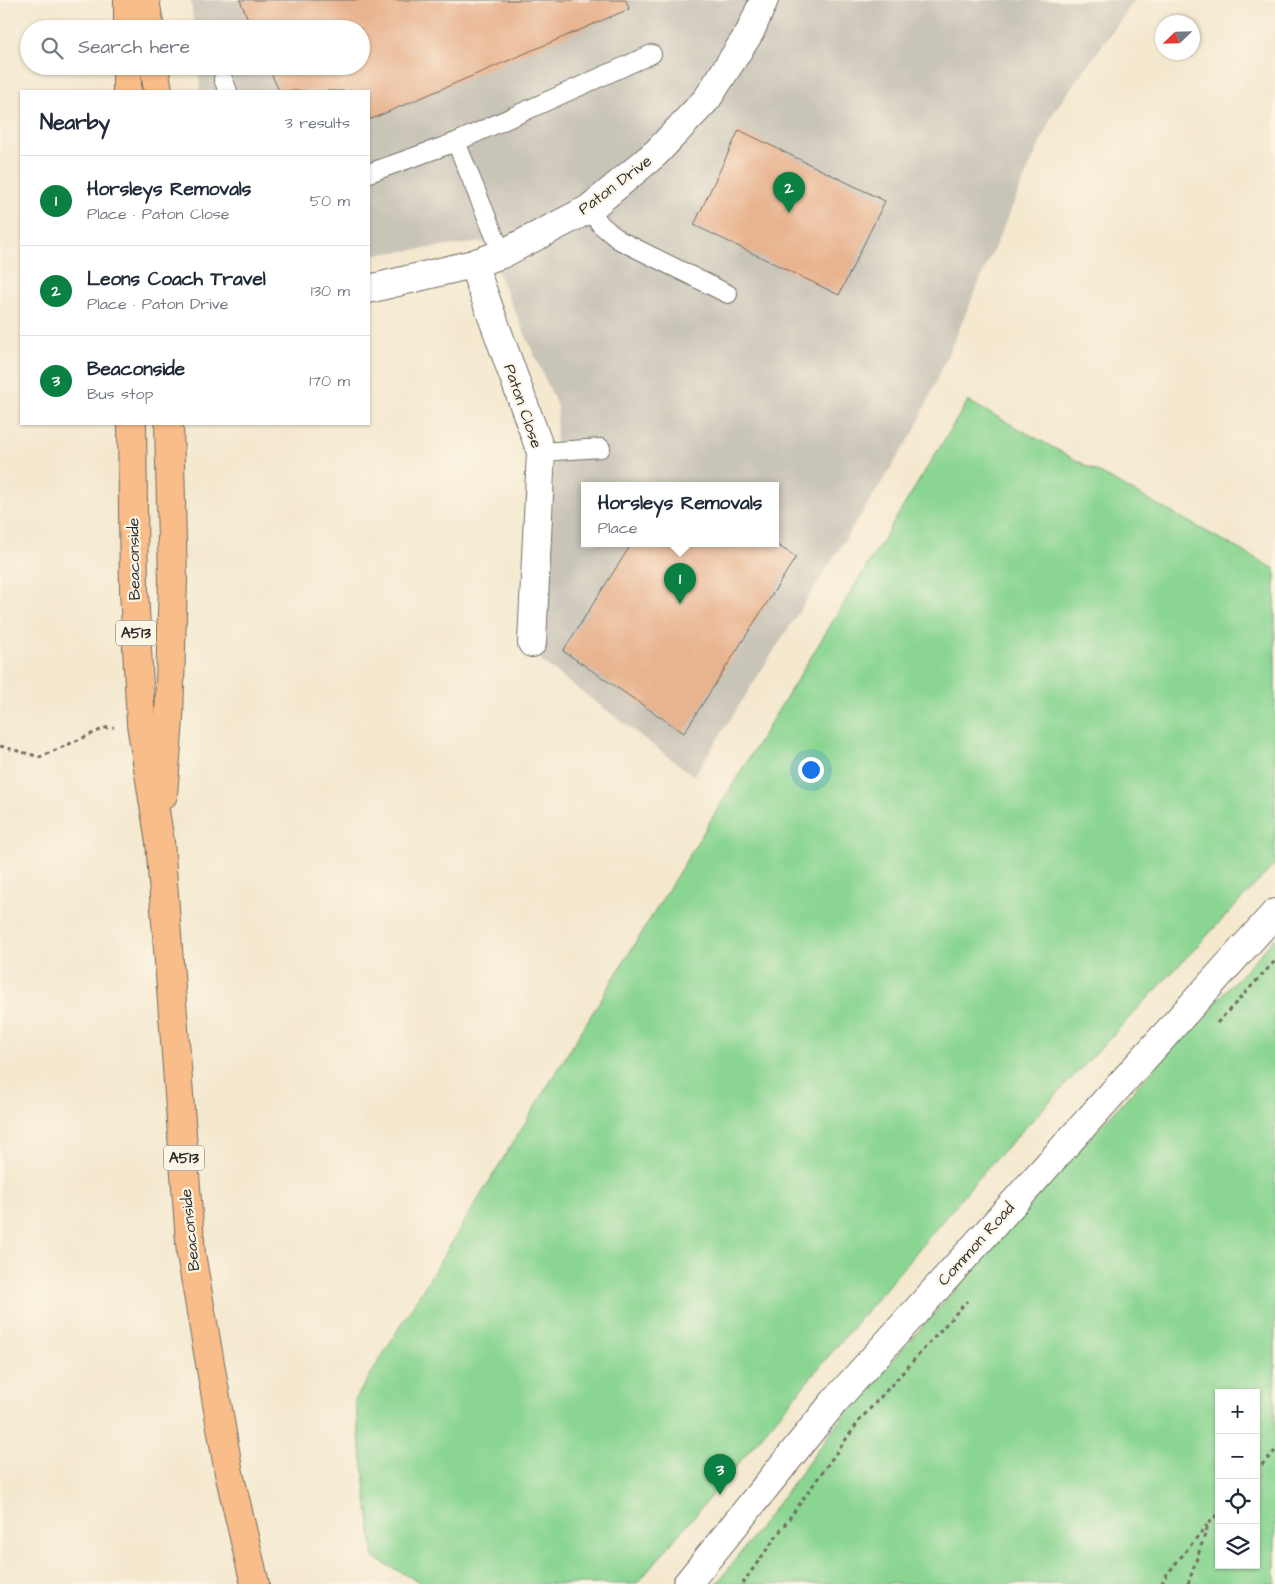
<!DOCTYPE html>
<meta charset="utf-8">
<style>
body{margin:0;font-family:"Architects Daughter",sans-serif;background:#f6f6f7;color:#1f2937}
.controls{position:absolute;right:15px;bottom:15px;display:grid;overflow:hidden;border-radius:0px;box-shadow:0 1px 4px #0004}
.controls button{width:45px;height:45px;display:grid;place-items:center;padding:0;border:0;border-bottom:1px solid #e0e1e3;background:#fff;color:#1f2937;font:25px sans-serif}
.compass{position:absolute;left:1155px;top:15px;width:45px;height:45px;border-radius:50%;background:#fff;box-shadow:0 1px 4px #0004;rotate:247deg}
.you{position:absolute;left:810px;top:769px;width:18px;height:18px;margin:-12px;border:4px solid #fff;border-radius:50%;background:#1a73e8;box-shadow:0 0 0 8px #1a73e833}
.badge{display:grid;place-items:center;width:32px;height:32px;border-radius:50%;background:#0b8043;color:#fff;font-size:16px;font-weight:700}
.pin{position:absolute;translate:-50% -41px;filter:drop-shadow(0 1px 2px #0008)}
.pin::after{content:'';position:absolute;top:26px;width:18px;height:15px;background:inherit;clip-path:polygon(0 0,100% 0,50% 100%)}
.popup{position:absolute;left:581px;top:482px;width:198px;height:65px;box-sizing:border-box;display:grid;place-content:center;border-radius:0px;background:#fff;filter:drop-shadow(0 1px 4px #0005);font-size:16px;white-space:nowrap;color:#747a83}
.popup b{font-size:19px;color:#1f2937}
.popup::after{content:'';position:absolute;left:50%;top:100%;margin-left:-10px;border:10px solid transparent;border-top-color:#fff}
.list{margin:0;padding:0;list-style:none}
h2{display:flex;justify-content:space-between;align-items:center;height:65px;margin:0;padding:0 20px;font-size:21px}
h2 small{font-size:16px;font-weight:400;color:#747a83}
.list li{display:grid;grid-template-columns:32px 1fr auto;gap:15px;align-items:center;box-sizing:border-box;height:90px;padding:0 20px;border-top:1px solid #e0e1e3}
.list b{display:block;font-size:19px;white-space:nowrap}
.list p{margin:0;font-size:16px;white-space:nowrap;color:#747a83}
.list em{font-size:16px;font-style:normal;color:#747a83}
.icon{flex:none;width:28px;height:28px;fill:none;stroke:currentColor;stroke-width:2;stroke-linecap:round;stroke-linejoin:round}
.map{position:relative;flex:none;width:1275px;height:1584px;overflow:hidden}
.search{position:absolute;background:#fff;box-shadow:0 1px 4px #0004;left:20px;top:20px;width:350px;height:55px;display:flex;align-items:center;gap:12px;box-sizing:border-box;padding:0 18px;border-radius:28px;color:#747a83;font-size:19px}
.panel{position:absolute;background:#fff;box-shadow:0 1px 4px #0004;left:20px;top:90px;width:350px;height:335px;border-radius:0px}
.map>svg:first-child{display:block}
</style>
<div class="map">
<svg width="1275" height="1584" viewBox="0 0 1275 1584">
<rect width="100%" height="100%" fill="#fcf5e5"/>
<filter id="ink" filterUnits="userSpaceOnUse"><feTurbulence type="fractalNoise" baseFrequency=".02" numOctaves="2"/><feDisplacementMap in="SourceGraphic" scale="10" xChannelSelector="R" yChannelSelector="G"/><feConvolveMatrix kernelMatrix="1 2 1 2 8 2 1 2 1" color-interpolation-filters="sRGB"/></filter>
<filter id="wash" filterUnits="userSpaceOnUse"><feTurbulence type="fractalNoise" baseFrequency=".0096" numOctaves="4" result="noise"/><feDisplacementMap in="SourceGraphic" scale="20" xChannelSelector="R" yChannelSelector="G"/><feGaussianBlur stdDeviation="1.12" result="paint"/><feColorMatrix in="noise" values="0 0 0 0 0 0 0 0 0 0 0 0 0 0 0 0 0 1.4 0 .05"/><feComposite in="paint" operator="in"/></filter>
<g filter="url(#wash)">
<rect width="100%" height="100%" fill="#f4e8cf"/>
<!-- industrial -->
<path fill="#c9c4b8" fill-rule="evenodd" d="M191,0H1135L1053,113L915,430L694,776L541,661L558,408L484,242L369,255V91H200L198,66H361V29H194ZM585,485H775V543H585Z"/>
<!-- green -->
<path fill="#8ad592" stroke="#5a805e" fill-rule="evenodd" d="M968,401L1275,569V864L986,1169L637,1584H423L374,1558L355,1400Z
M1275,938V1584H717L845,1414L1095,1132ZM1219,1393H1256V1565H1219Z"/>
<g id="blocks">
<!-- building -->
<path fill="#e8b38f" d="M240,0H626L629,9L369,120V91H279L268,66H361V29H252Z
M739,130L885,201L839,295L694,225Z
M632,543H774L796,557L684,733L563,651Z"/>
</g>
</g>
<g filter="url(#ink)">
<use href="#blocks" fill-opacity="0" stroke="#716d64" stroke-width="1"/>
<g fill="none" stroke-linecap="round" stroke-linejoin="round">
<defs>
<path id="service" d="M223,79L228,91
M456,142L502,254
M369,173L456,142L652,54
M589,209L601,225L619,240L728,294
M541,452L601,448"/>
<path id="minor" d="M473,264L541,452L532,643
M369,289L473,264L502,254L589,209L656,153L707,99L750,32L764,0"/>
<path id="tertiary" d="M687,1584L834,1402L1275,913"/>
<path id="trunk" d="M145,0L150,29
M128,29V0
M154,66L158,91
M127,91V66
M132,424L134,590L141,724L160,842L191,1254L229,1473L255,1584
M163,795L169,720L173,579L169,424"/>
</defs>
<!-- service casing -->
<use href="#service" stroke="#716d64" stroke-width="20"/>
<!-- minor casing -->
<use href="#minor" stroke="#716d64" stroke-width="30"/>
<!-- tertiary casing -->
<use href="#tertiary" stroke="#716d64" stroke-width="30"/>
<!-- trunk casing -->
<use href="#trunk" stroke="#716d64" stroke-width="30"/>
<!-- path -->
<path stroke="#716d64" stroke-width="3" stroke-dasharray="4 4" stroke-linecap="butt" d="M0,746L40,757L105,728L114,727
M1217,1023L1275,961
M1256,1471L1275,1451
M742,1584L859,1421L967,1301
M1162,1584L1164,1578L1207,1525
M1188,1584L1209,1523L1219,1513"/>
<!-- service -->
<use href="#service" stroke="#fff" stroke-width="18"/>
<!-- minor -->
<use href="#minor" stroke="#fff" stroke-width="28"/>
<!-- tertiary -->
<use href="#tertiary" stroke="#fff" stroke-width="28"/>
<!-- trunk -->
<use href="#trunk" stroke="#f8bd88" stroke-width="28"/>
</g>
</g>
<g text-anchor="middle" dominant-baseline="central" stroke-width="4.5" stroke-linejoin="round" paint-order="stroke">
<!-- shield labels -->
<g fill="#fcf5e5" stroke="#6a6863" stroke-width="1">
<rect x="116" y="620.5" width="40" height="25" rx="4"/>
<rect x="164" y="1145.5" width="40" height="25" rx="4"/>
</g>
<g font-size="15" font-weight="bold" fill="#2b2b2b">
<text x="136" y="633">A513</text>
<text x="184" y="1158">A513</text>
</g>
<!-- street labels -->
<g font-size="16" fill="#2b2b2b" stroke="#fcf5e5">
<text transform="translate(615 185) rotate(-37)">Paton Drive</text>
<text transform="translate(523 406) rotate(71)">Paton Close</text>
<text transform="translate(134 559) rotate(-91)">Beaconside</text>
<text transform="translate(190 1230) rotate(-96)">Beaconside</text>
<text transform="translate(976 1244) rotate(-48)">Common Road</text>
</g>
</g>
</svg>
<div class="controls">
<button>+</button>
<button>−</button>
<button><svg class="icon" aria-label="locate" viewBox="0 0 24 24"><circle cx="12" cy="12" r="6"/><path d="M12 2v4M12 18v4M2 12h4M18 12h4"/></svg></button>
<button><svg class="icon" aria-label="layers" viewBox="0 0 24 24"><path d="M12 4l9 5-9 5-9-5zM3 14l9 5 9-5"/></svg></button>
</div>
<svg class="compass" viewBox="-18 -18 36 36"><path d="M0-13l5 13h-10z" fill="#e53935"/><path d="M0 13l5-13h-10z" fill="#747a83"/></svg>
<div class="you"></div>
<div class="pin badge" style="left:680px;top:604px">1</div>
<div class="popup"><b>Horsleys Removals</b>Place</div>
<div class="pin badge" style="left:789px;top:213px">2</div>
<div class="pin badge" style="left:720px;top:1495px">3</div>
<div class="search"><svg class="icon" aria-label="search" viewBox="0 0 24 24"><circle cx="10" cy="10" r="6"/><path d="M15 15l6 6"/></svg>Search here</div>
<section class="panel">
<h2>Nearby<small>3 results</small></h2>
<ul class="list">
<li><span class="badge">1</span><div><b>Horsleys Removals</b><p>Place · Paton Close</p></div><em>50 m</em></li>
<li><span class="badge">2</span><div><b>Leons Coach Travel</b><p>Place · Paton Drive</p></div><em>130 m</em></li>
<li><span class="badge">3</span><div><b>Beaconside</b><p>Bus stop</p></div><em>170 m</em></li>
</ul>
</section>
</div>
